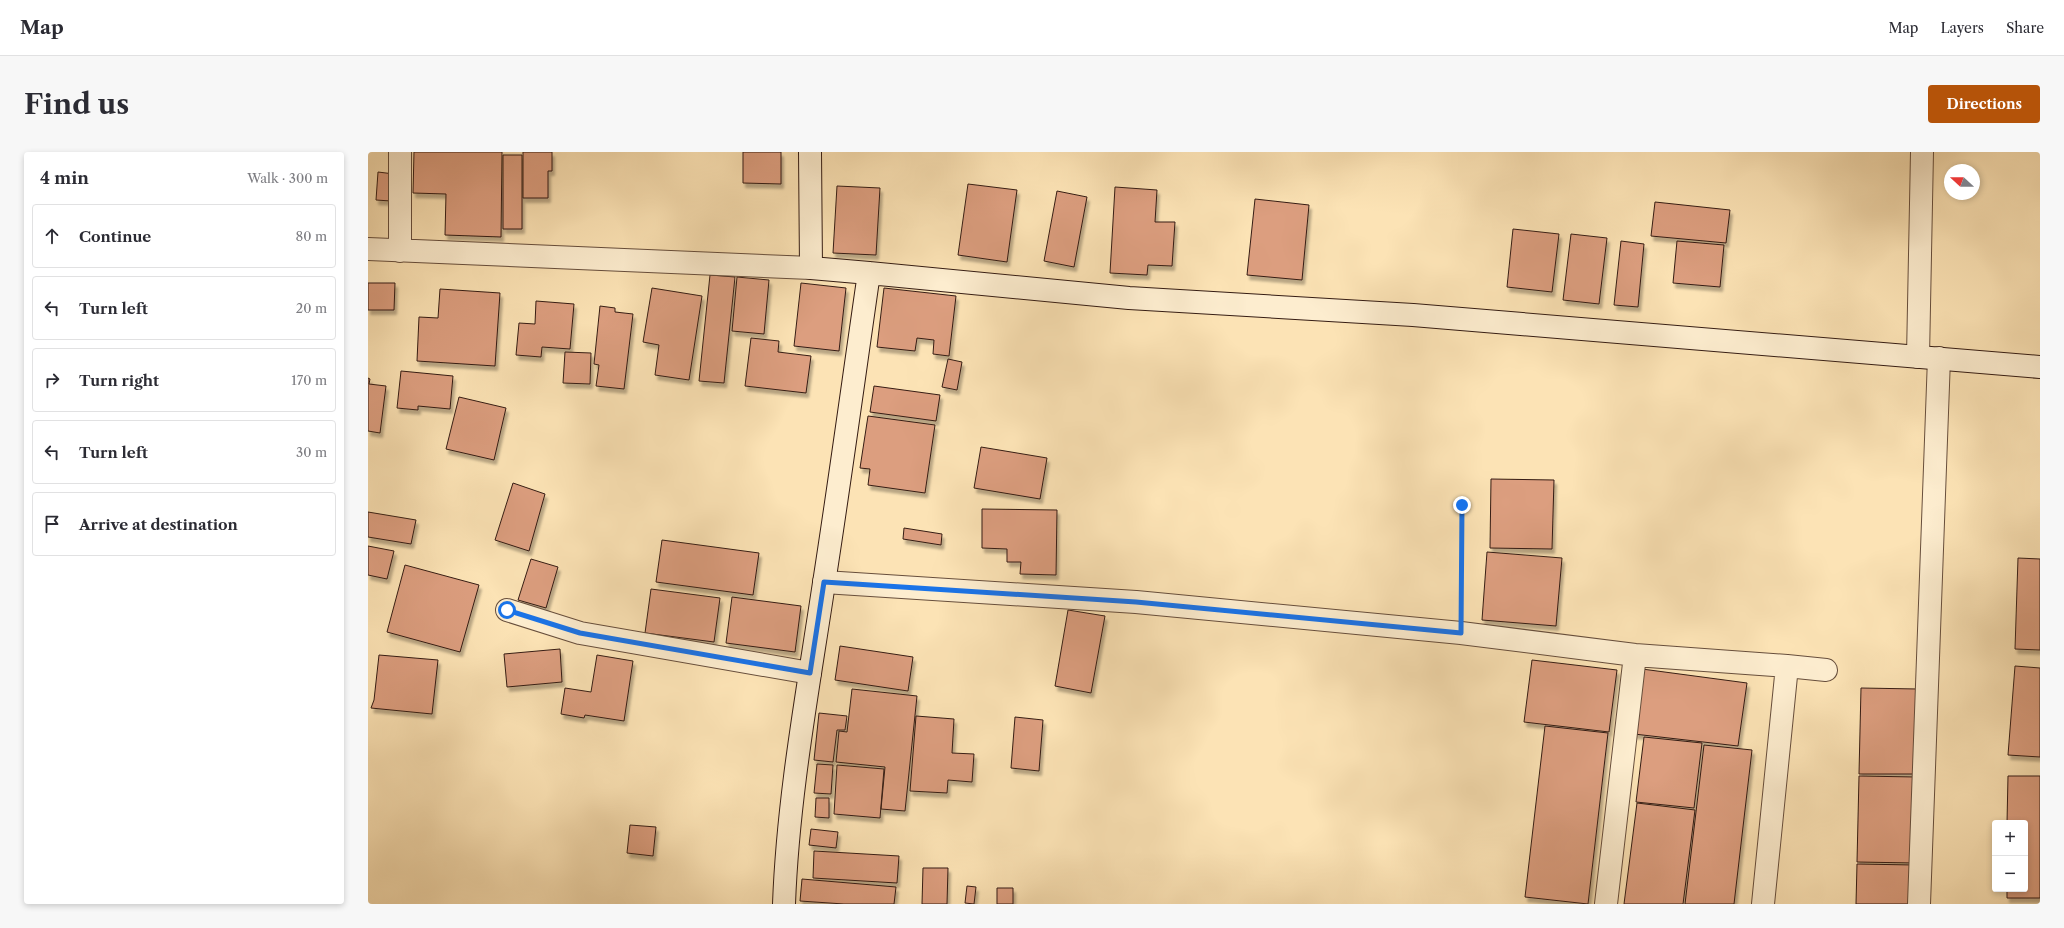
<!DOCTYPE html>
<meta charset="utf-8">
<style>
body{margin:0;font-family:"Libre Caslon Text",serif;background:#f7f7f7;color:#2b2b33}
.controls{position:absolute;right:12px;bottom:12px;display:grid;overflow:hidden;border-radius:4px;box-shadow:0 2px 6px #0003}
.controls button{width:36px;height:36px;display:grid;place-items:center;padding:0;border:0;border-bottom:1px solid #e1e1e2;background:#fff;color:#2b2b33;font:20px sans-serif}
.compass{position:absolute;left:1576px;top:12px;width:36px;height:36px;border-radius:50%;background:#fff;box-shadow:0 2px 6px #0003;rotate:291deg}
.stop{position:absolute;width:12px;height:12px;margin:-9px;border:3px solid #1a73e8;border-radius:50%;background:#fff}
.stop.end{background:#1a73e8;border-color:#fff;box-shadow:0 1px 4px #0008}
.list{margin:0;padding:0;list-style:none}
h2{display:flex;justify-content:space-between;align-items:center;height:52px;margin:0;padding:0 16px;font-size:17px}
h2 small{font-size:13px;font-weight:400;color:#7c7c81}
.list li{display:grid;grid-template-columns:26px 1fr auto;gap:12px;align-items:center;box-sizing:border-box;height:64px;margin:0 8px 8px;padding:0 8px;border:1px solid #e1e1e2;border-radius:4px}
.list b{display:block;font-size:15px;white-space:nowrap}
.list em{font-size:13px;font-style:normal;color:#7c7c81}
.icon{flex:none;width:22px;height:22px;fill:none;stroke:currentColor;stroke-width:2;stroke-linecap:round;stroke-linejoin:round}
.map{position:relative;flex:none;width:1672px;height:752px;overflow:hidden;border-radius:4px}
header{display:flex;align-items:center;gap:24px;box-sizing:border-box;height:56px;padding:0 20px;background:#fff;border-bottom:1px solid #e1e1e2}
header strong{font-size:19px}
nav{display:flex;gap:22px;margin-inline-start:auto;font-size:14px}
.intro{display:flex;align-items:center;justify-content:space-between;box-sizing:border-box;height:96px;padding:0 24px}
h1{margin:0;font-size:28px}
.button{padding:10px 18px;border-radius:4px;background:#b45309;color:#fff;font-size:14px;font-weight:700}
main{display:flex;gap:24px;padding:0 24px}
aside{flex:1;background:#fff;border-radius:4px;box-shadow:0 2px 6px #0003}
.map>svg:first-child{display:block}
</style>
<header>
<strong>Map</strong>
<nav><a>Map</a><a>Layers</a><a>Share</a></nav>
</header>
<div class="intro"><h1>Find us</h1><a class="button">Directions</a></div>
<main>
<aside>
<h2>4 min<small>Walk · 300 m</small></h2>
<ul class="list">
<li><svg class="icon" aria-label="ahead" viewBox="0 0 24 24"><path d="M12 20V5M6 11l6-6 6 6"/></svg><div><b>Continue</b></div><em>80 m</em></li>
<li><svg class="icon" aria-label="left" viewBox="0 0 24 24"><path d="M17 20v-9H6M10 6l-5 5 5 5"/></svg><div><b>Turn left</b></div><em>20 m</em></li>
<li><svg class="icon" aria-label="right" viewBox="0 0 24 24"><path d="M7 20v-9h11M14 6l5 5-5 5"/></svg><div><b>Turn right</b></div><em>170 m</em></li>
<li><svg class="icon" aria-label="left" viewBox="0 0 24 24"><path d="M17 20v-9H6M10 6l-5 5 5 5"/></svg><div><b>Turn left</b></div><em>30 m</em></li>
<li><svg class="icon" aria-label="arrive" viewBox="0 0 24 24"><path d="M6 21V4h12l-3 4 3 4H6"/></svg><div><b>Arrive at destination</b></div></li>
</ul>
</aside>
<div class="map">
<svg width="1672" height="752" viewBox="0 0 1672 752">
<defs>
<filter id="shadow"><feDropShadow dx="2.5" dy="4.5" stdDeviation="1" flood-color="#0004"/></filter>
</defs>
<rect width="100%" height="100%" fill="#fce3b5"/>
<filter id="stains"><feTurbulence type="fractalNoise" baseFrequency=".005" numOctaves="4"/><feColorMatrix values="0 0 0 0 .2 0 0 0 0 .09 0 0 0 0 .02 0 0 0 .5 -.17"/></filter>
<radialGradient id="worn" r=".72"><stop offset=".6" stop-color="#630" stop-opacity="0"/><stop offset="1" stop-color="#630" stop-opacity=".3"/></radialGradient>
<!-- building -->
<path fill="#dc9e7f" stroke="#351c13" filter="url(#shadow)" d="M46,0H134L133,85L77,83L78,42L45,41Z
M155,0H184V19H180V46H155Z
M375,0H413V32L375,31Z
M135,3H154V77H135Z
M10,20L26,22L23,49L8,48Z
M600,32L649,38L639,110L590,103Z
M469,34L512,36L508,103L465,101Z
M747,35L789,38L787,70H807L804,114L780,113L779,123L742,121Z
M689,39L719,45L706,115L676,109Z
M887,47L941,53L934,128L879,123Z
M1287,50L1362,58L1358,91L1283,84Z
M1145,77L1191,82L1184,140L1139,135Z
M1203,82L1239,86L1231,152L1195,148Z
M1253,89L1276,92L1270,155L1246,153Z
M1309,89L1356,93L1352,135L1305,131Z
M342,123L367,125L356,231L331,229Z
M369,125L401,128L396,182L364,179Z
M0,131H27L26,158H0Z
M433,131L478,136L471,199L426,194Z
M284,136L334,144L321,228L287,223L291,193L275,190Z
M516,136L588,144L581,204L565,202L566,188L549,186L547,199L509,195Z
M72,137L132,141L127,214L49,209L51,165L70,166Z
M168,149L206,152L202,197L174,195L173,205L148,203L151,171L167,172Z
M232,154L247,156V160L265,162L256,237L228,234L231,213L226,212Z
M383,186L411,189L410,200L443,204L438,241L377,234Z
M197,200L223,201L222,232L195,231Z
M580,207L594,210L589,238L574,235Z
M33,219L85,224L82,257L50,254V258L29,256Z
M0,226L2,227L1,232L18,234L12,281L0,279Z
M506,234L572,243L568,269L502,260Z
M91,245L138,256L126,308L78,297Z
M500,264L567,273L557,341L500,333L502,317L492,316Z
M613,295L679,306L672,347L606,336Z
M1123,327L1186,328L1184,397L1122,396Z
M145,331L177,342L161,399L127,388Z
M614,357L689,358L688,423L652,422L653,410H639V397L614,396Z
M0,360L48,368L43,392L0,385Z
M536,376L574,382L573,393L535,387Z
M294,388L391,401L385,443L288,430Z
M0,394L26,399L19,427L0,423Z
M1119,400L1194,406L1188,474L1114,468Z
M1650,406L1672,407V498L1647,497Z
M163,407L190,415L178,456L150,448Z
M37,413L111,433L92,500L19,480Z
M283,437L352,446L346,490L277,481Z
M364,445L433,454L427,500L358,491Z
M700,458L737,464L723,541L687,534Z
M472,494L545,505L540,539L467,528Z
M192,497L194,530L139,535L136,502Z
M11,503L70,508L64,562L3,556L6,548Z
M229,503L265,509L256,569L217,563L216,566L193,562L197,536L223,540Z
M1164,508L1249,518L1241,580L1156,570Z
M1647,514L1672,516V605L1640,603Z
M1274,517L1379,531L1370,594L1266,582Z
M1493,536L1550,537L1548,622H1491Z
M484,537L549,544L537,659L513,657L517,615L468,610L471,579L479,580Z
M451,561L479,564L477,578H469L465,610L446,608Z
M548,564L586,567L584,601L606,602L604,630L580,628L579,641L542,639Z
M647,565L675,568L671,619L643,616Z
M1177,574L1240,581L1220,752L1157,745Z
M1276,585L1334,591L1326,656L1268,650Z
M1336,593L1384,598L1366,752H1317Z
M449,612L465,613L463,642L446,641Z
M469,613L516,617L512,666L466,662Z
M1491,624L1548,625L1546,711L1489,710Z
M1640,624H1672V746H1639V737H1657V671H1639Z
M448,646H461V666L447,665Z
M1269,651L1327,658L1315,752H1256Z
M262,673L288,675L285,704L259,701Z
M443,677L470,680L468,696L441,693Z
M446,699L531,704L529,731L445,726Z
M1489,712L1546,713L1545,752H1488Z
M555,716H580L579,752H554Z
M434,727L528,735L526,752H476L432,749Z
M599,734L608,735L606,752L597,751Z
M629,736H645V752H629Z"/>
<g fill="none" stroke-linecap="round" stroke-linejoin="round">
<defs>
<path id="street" d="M32,0V99
M0,97L443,116
M1550,205L1554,0
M456,430L768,450L1093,481L1267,503L1419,514L1395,752
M139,458L212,481L442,521
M1419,514L1458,518
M1238,752L1267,503
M1551,752L1571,206"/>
<path id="secondary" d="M501,121L761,146L1045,163L1672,215
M416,752C420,644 440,538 456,431C472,328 486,224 501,121L443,116L442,0"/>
</defs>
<!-- street casing -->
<use href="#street" stroke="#674e3c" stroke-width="24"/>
<!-- secondary casing -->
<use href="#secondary" stroke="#351c13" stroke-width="24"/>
<!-- path -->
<path stroke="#351c13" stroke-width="2.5" stroke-dasharray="3 2" stroke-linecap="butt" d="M1093,456L1094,353"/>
<!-- street -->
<use href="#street" stroke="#fdedcf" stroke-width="22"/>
<!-- secondary -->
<use href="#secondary" stroke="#fdedcf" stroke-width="22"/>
</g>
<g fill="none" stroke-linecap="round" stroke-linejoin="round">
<!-- route -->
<path stroke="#1a73e8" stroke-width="5" d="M139,458L212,481L442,521L456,430L768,450L1093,481L1094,353"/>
</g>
<rect width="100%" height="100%" filter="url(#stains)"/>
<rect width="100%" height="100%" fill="url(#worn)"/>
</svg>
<div class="controls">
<button>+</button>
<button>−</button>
</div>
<svg class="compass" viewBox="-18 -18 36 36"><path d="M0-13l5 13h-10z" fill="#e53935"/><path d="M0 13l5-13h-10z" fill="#7c7c81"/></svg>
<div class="stop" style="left:139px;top:458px"></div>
<div class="stop end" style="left:1094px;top:353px"></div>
</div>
</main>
